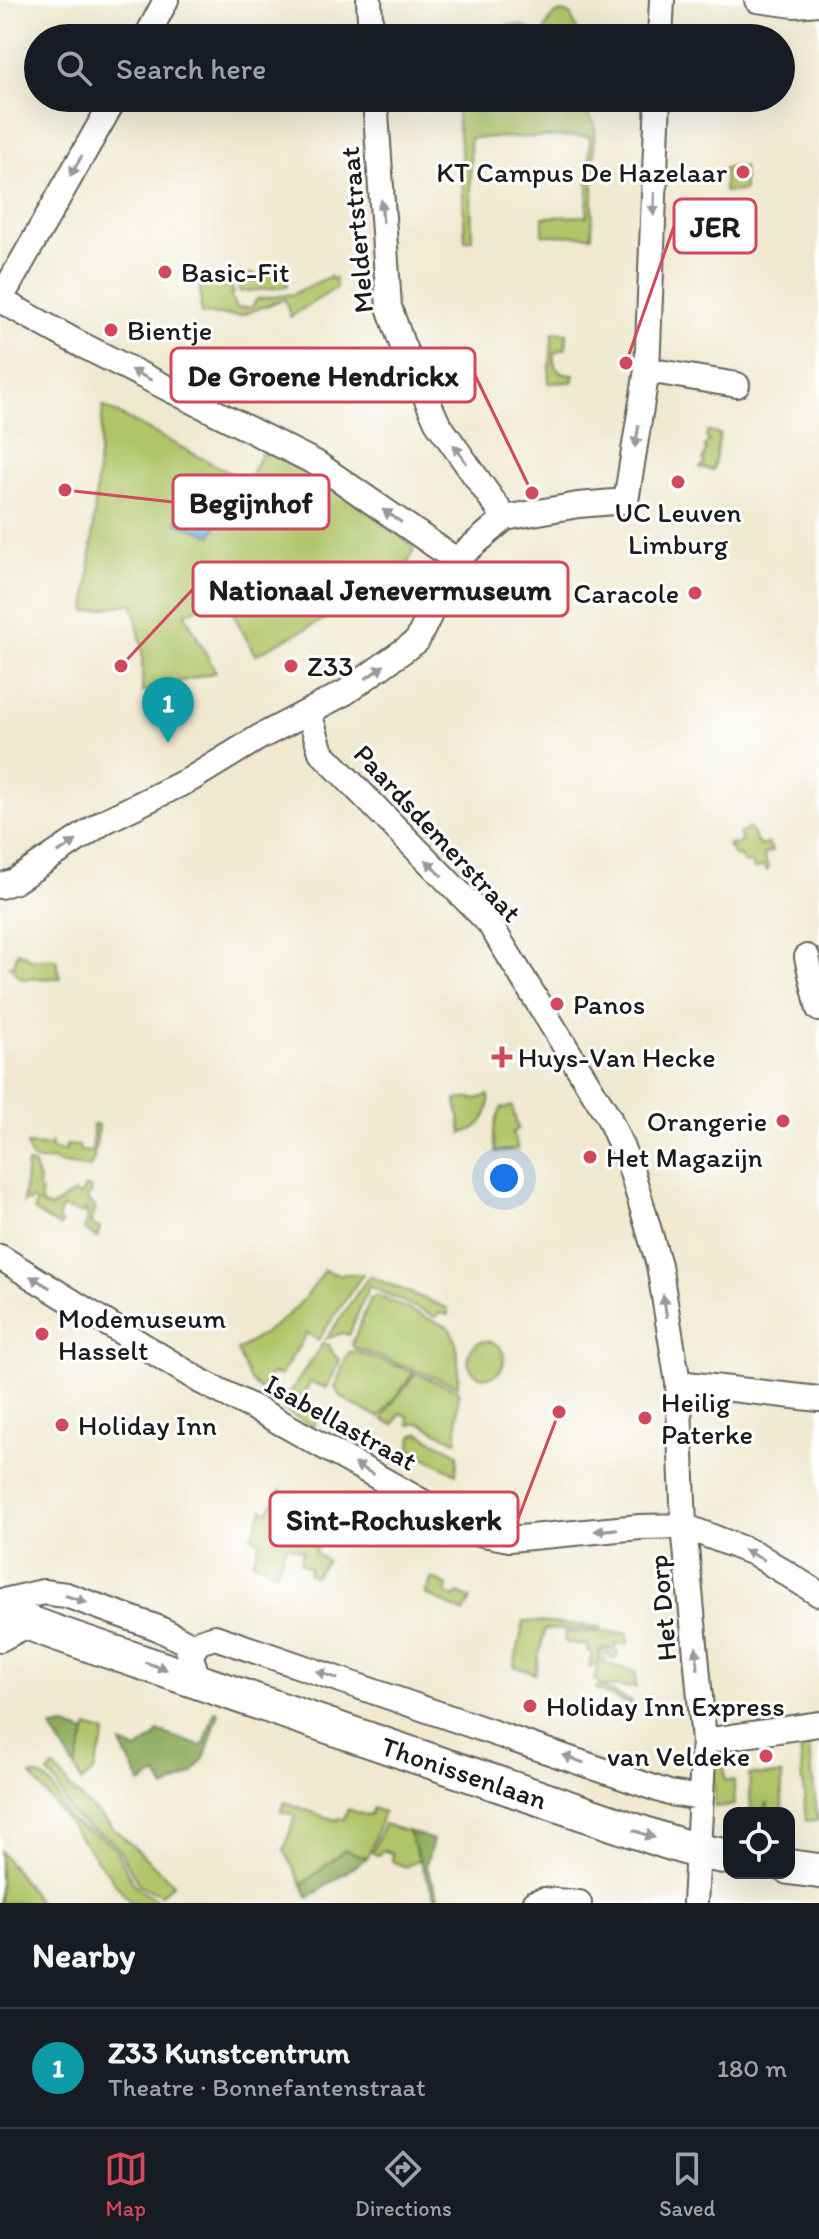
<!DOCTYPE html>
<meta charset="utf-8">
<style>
body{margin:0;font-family:Itim,sans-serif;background:#20242c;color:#f1f3f6}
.controls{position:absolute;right:24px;bottom:24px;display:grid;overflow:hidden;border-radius:16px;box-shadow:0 8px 32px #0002}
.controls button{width:72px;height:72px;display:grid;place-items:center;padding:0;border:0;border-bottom:2px solid #363941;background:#171b24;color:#f1f3f6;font:40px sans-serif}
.you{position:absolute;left:504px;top:1178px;width:28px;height:28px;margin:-20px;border:6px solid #fff;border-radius:50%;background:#1a73e8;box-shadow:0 0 0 12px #1a73e833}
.badge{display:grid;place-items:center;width:52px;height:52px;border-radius:50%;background:#d1495b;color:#fff;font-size:26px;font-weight:700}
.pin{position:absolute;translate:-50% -66px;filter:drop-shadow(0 2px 4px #0008)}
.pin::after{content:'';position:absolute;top:42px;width:28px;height:24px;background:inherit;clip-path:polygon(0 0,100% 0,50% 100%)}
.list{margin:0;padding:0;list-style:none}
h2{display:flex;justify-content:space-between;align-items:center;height:104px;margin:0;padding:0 32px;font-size:34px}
h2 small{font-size:26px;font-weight:400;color:#9ea1a6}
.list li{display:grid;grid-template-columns:52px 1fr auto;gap:24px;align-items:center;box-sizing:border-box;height:120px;padding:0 32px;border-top:2px solid #363941}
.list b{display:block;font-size:30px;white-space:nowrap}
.list p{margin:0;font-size:26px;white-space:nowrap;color:#9ea1a6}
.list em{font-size:26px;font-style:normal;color:#9ea1a6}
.icon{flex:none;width:44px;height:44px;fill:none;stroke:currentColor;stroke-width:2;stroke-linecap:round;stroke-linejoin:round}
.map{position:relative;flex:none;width:819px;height:1903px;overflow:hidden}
.search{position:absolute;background:#171b24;box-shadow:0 8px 32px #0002;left:24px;right:24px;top:24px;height:88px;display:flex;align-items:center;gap:20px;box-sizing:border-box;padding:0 28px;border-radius:44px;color:#9ea1a6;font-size:30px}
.sheet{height:224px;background:#171b24}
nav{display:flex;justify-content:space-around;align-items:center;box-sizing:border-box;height:112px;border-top:2px solid #363941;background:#171b24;font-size:22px;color:#9ea1a6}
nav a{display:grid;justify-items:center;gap:4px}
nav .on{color:#d1495b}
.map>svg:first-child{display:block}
</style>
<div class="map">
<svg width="819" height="1903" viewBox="0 0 819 1903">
<rect width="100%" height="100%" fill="#fff"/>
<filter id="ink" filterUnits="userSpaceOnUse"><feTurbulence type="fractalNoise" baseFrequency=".0125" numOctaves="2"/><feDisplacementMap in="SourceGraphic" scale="16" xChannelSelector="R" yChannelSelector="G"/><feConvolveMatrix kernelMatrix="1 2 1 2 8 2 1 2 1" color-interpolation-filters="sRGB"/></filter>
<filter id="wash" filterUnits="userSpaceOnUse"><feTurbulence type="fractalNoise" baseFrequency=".006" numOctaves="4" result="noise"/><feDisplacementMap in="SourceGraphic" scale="32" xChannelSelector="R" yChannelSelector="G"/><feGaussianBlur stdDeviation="1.8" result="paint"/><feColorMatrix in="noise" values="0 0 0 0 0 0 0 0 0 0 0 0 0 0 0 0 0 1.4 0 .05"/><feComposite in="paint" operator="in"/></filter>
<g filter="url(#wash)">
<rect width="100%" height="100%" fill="#f0e9d0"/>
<!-- green -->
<path fill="#b0c468" stroke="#667042" stroke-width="2" d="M563,12L571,15L580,38H541C547,27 549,14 563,12Z
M509,25H522L529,29L530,38H481Z
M455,98H575L595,124L592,236L543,235V217L587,216L590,136L470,138L472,240L465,241L461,153Z
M743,167L744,191L724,192V168Z
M284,272V275H286L287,287L240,292L235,280L236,276L255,274L256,278L264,277V273Z
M330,276V279L335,278L336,288L290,317L285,299L239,316L201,314L200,283H208V279L227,277L234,293L230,294L236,308L252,307L257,299L293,294Z
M553,332L567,333L566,348L554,353C553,368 558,375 574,375L572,382L548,383Z
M103,406L247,482L263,450L330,485L415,547L386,618L348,607L255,655L223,594L185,614L216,672L142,692V647L133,603L86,612Z
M708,431L720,434L713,470L700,468L704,464L703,460L706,450L704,447L709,441L706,437Z
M749,828L760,846L768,843L772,851L763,855L769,869L766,871L763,866L755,870L750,862L745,864L739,855L735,857L728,845L731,843L733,846L742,841L739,834Z
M17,952L28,956L29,959H56L60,978L22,979L9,965H14Z
M489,1095C491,1114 481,1130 462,1133L456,1100L472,1098L473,1100Z
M512,1106L518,1129L513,1132L518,1149L496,1152C492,1131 493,1126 502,1107L504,1109Z
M93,1125L99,1126L93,1162L89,1168C77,1165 61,1166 51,1160C38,1163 29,1161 27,1145L50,1146L51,1143L53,1150L66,1151V1145L79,1146L80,1151L92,1152Z
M27,1163L34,1166L39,1181L38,1189L41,1192V1204L50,1208L74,1193L80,1196L85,1187H89L92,1192L88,1196V1201L95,1207L90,1224L100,1228L97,1238L84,1230L88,1211L85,1210L84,1214L62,1208L58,1220L62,1224L60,1227L34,1211L36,1202L31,1199L29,1202L27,1200L23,1203Z
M324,1270L336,1274H363L318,1340L307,1333L281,1375L271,1374L260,1390L249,1379L237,1350C273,1329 304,1307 324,1270Z
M369,1276L447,1308L448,1315L440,1313L436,1317L369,1286L349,1335L342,1333L326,1339Z
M376,1295L448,1327C461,1342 458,1366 458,1386L353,1347L352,1344L371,1298Z
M468 1359a18 18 0 1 1 36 0a18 18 0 1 1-36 0Z
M323,1343L329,1345L334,1355L340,1360L327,1388L310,1382L299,1405L313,1413H320L313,1427L285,1411L283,1403Z
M354,1351L413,1372C404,1390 388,1402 380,1418C365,1410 342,1403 335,1387L347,1355L350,1352Z
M415,1373L458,1390L457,1440L455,1441L420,1423L409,1425L408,1416L400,1413L394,1425L383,1420C388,1403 406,1391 415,1373Z
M419,1433L458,1454L456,1474L410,1449L412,1436Z
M280,1490L291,1495L288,1501L299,1507L290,1524L320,1543L314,1552L327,1561L314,1576L308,1574L310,1569L300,1562L303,1551L286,1545L277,1572L253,1561L260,1541L251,1537L263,1509L268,1512Z
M432,1578L448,1586L446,1593L455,1598L458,1593L471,1599L464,1613L425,1594Z
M524,1621L601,1627V1630L545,1629L535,1674L514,1666Z
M565,1632L627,1633L628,1645L616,1644V1647L602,1648L599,1650L597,1663L592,1667H589L592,1653L587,1651L588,1645L567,1643L564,1640Z
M604,1650H616V1652H618L616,1659H612L610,1654H607L604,1663L636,1672V1688L600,1686L632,1702L631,1705L596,1690L597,1686H600L599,1682L594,1680L601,1651Z
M88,1727L106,1733L94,1771L82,1782L75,1768Z
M807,1733L818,1820L806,1821L799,1734Z
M713,1752H724L725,1780L734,1781L735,1805L715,1807Z
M52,1768H55L74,1792L174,1884L161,1895L139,1885L122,1854L110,1839L87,1827L76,1818L70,1812L54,1780L48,1774Z
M31,1775C56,1774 57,1805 70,1819C81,1831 96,1833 108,1842C122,1853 125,1872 135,1885C141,1894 152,1894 160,1903H131Z
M749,1775H782V1810H768V1803H766L765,1810L751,1811Z
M285,1802C303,1808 319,1816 337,1820L338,1818L344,1819L348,1809L369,1816L373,1808L384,1812L368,1857L344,1851L302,1885L284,1850L295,1816L281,1811Z
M384,1824L409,1832L419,1860L405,1867L392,1861V1854L383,1850L378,1855L372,1853Z
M0,1851L40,1903H0Z"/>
<!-- forest -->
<path fill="#8caa5c" stroke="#54633c" stroke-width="2" d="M215,1711L219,1713L205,1756L193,1774L165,1789L157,1775L141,1784L121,1744L137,1750L156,1736L158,1731L200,1746L204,1744Z
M65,1726L86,1733L75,1768L51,1728Z
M408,1831L433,1840L426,1865L441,1903H437Z
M344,1850L368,1857L308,1898L302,1885Z"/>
<!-- water -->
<path fill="#5babd6" stroke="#3c6479" stroke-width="2" d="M185,500L221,513L212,536L176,523Z"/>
</g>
<g filter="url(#ink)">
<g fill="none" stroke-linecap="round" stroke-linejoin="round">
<defs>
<path id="minor" d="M369,0L371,38
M757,0L794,5L819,3
M146,38L166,0
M660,38L662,0
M375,98L389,307L402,344L437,422L505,518
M0,300L78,343L316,463L456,560
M0,300L115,98
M647,370L737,385
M309,713L321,752L489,923L608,1116L631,1169L659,1265L678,1383L684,1526L704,1741L695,1903
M0,886L15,881L105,821L191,779L258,738L346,692L417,641L456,560L505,518L578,505L626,501L647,370L658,98
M807,957L819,1009
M0,1257L202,1382L260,1411L478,1533L509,1539L640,1527L684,1526L756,1554L819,1594
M678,1383L819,1399
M0,1602L43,1592L66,1595L158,1628L185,1642L194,1666
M0,1639L31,1623
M190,1655L199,1642L215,1637L669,1793L701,1798
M704,1741L819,1724
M534,1903L544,1900L579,1903"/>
<g id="secondary">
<path id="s1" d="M0,1606L18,1619L59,1634L662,1840L697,1851L729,1857"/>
<path d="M789,1867L819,1871"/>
</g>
</defs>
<!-- minor casing -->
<use href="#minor" stroke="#66645b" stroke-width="28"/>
<!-- secondary casing -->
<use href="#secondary" stroke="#66645b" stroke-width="38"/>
<!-- minor -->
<use href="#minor" stroke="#fff" stroke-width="24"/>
<!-- secondary -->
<use href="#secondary" stroke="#fff" stroke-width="34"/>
</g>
<!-- one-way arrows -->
<defs><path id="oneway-solid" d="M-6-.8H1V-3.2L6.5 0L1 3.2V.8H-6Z" transform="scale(2)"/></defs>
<g fill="#999">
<use href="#oneway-solid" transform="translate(76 166) rotate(120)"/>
<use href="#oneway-solid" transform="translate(654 204) rotate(92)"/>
<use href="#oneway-solid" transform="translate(382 211) rotate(-94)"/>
<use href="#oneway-solid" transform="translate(141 375) rotate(-153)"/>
<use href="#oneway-solid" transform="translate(637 436) rotate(99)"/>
<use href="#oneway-solid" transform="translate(460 454) rotate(-125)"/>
<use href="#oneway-solid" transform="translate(392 516) rotate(-146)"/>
<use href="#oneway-solid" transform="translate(375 672) rotate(-36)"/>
<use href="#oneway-solid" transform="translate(67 847) rotate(-34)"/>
<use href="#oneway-solid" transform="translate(434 868) rotate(-135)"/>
<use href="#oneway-solid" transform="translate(40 1282) rotate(-149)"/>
<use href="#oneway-solid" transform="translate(665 1306) rotate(-99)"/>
<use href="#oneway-solid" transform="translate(364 1469) rotate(-151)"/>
<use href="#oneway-solid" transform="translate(606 1530) rotate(175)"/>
<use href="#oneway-solid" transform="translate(754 1555) rotate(-154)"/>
<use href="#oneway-solid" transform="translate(76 1599) rotate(18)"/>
<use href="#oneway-solid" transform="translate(697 1658) rotate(-95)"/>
<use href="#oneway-solid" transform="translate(156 1666) rotate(19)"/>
<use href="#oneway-solid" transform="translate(327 1675) rotate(-161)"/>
<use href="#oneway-solid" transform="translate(573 1759) rotate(-161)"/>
<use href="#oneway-solid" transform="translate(644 1834) rotate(19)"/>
</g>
</g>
<!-- markers -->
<g fill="#d1495b" stroke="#fff" stroke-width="3">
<circle cx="743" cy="172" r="8"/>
<circle cx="165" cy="272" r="8"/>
<circle cx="111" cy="330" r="8"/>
<circle cx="678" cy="482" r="8"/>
<circle cx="695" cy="593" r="8"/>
<circle cx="291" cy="666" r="8"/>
<circle cx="557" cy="1004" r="8"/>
<path d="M498 1045h8v8h8v8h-8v8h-8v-8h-8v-8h8z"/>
<circle cx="783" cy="1121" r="8"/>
<circle cx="590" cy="1157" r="8"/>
<circle cx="42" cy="1334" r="8"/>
<circle cx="645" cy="1418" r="8"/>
<circle cx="62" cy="1425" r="8"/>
<circle cx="530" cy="1706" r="8"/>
<circle cx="766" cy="1756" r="8"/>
</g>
<g text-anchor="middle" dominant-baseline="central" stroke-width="6" stroke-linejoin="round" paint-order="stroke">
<!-- poi labels -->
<g font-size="28" fill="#1c1c1c" stroke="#fff" text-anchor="start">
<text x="727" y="172" text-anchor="end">KT Campus De Hazelaar</text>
<text x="181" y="272">Basic-Fit</text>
<text x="127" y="330">Bientje</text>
<text x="678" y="512" text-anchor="middle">UC Leuven<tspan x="678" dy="32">Limburg</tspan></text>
<text x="679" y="593" text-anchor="end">Caracole</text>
<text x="307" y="666">Z33</text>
<text x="573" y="1004">Panos</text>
<text x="518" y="1057">Huys-Van Hecke</text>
<text x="767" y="1121" text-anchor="end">Orangerie</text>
<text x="606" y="1157">Het Magazijn</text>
<text x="58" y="1318">Modemuseum<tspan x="58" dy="32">Hasselt</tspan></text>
<text x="661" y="1402">Heilig<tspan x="661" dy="32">Paterke</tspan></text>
<text x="78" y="1425">Holiday Inn</text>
<text x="546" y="1706">Holiday Inn Express</text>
<text x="750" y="1756" text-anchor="end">van Veldeke</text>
</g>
<!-- street labels -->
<g font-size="28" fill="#1c1c1c" stroke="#fff">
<text transform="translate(356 230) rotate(-95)">Meldertstraat</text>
<text transform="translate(438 833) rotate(47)">Paardsdemerstraat</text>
<text transform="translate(341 1422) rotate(29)">Isabellastraat</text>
<text transform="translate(662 1608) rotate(-95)">Het Dorp</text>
<text stroke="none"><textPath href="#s1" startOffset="494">Thonissenlaan</textPath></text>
</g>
</g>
<!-- callouts -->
<path fill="none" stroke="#d1495b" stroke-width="3" d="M626 363L674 226M532 493L475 375M65 490L173 502M121 666L193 589M559 1412L518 1519"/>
<g fill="#d1495b" stroke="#fff" stroke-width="3">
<circle cx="626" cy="363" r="8"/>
<circle cx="532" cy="493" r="8"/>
<circle cx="65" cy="490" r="8"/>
<circle cx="121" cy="666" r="8"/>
<circle cx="559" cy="1412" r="8"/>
</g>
<g fill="#fff" stroke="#d1495b" stroke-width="3">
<rect x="674" y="199" width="82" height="54" rx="8"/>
<rect x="171" y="348" width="304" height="54" rx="8"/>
<rect x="173" y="475" width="156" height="54" rx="8"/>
<rect x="193" y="562" width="375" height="54" rx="8"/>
<rect x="270" y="1492" width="248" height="54" rx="8"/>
</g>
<g font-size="30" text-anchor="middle" font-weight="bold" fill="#1c1c1c">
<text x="715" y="237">JER</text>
<text x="323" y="386">De Groene Hendrickx</text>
<text x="251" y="513">Begijnhof</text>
<text x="380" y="600">Nationaal Jenevermuseum</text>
<text x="394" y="1530">Sint-Rochuskerk</text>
</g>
</svg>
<div class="controls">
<button><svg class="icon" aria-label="locate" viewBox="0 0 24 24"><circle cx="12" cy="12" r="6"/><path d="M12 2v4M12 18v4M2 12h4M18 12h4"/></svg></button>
</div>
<div class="you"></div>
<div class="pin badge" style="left:168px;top:743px;background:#0f9aa8">1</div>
<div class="search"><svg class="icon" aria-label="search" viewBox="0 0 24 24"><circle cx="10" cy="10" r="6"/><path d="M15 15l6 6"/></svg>Search here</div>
</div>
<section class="sheet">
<h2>Nearby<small></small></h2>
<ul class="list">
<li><span class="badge" style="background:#0f9aa8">1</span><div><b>Z33 Kunstcentrum</b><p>Theatre · Bonnefantenstraat</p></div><em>180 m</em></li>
</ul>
</section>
<nav>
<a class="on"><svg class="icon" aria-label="map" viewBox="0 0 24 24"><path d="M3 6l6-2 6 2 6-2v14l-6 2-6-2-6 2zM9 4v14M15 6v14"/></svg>Map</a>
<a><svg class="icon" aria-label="directions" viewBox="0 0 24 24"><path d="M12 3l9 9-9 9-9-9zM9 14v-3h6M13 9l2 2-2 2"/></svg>Directions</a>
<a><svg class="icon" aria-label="saved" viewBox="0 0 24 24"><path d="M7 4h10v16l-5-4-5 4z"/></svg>Saved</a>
</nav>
